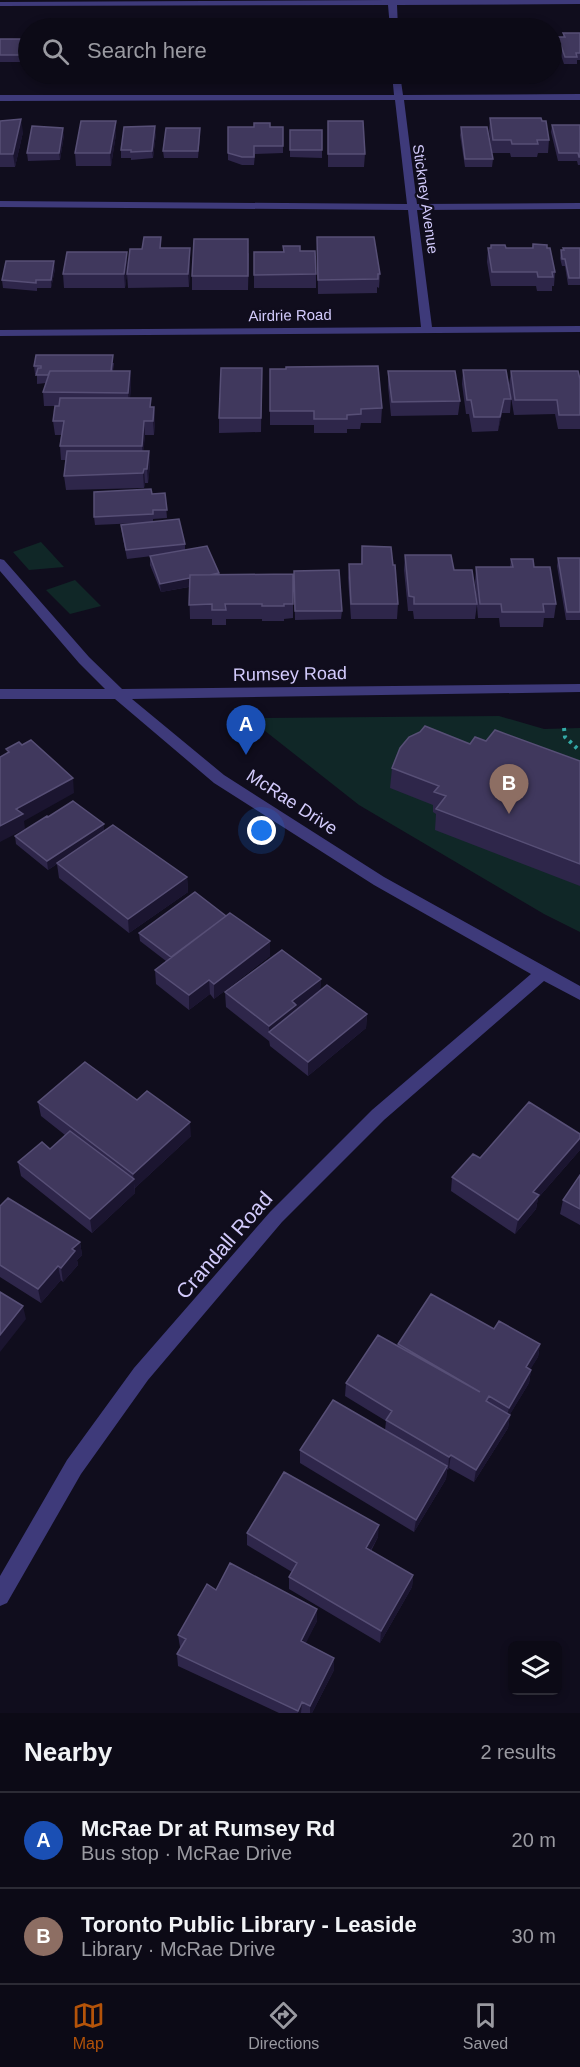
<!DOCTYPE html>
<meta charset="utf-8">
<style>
body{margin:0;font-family:Arial,sans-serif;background:#15131f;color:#f1f3f6}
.controls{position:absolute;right:18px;bottom:18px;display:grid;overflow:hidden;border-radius:9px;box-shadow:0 3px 9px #0003}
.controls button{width:54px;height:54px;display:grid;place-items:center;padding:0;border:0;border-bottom:2px solid #2c2b35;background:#0c0a16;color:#f1f3f6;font:30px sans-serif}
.you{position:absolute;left:262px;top:831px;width:21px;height:21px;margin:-15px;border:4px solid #fff;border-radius:50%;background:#1a73e8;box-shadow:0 0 0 9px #1a73e833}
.badge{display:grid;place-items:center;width:39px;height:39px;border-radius:50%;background:#b45309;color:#fff;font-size:20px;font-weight:700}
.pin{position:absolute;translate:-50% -50px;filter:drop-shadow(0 2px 3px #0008)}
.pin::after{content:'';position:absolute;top:32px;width:21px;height:18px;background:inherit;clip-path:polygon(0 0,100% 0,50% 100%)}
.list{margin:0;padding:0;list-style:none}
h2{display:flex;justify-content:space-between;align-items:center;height:78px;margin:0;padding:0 24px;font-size:26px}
h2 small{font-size:20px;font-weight:400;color:#9a9aa1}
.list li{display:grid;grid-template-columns:39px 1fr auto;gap:18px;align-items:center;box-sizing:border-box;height:96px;padding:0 24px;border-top:2px solid #2c2b35}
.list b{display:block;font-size:22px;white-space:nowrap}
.list p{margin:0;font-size:20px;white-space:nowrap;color:#9a9aa1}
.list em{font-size:20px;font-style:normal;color:#9a9aa1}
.icon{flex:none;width:33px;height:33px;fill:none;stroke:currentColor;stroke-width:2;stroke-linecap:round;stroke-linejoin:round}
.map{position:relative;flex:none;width:580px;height:1713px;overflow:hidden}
.search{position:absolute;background:#0c0a16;box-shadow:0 3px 9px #0003;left:18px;right:18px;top:18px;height:66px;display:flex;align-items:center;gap:15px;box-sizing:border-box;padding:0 21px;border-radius:33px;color:#9a9aa1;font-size:22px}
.sheet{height:270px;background:#0c0a16}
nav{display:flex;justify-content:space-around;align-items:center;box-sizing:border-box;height:84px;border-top:2px solid #2c2b35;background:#0c0a16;font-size:16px;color:#9a9aa1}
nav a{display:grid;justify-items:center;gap:3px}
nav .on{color:#b45309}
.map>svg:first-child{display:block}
</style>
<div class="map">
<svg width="580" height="1713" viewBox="0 0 580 1713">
<rect width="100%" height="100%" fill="#100d1d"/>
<!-- green -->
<path fill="#102727" d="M41,542L64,567L29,570L13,552Z
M75,580L101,606L70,614L46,590Z
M499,716L544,729L580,728V932L544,914L359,805L260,727L264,718Z"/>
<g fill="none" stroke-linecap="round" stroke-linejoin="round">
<!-- path -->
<path stroke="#33a9a6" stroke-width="4" stroke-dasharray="3 4.5" stroke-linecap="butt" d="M564,728L565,737L580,751"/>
<!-- minor -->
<path fill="#3e3a7a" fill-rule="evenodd" d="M388,0H580V4L397,5L398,28H390L388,5L0,6V2Z
M392,74H400L403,95L580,94V100H404L417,204L580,203V209L417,210L432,327L580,326V332L0,336V330L421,327L408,210L0,207V201L407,204L395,100L0,101V95H394Z
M0,559L4,560L89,657L122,689L580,684V692L132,699L224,775L384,877L580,986V1000L544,981L384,1120L282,1222L148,1380L81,1474L7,1603L0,1606V1576L67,1460L134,1368L270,1212L372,1110L531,974L374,885L214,783L115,699H0V689H105L79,663L0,571Z"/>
</g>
<!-- wall -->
<path fill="#2e264a" d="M563,33H580V60H577V64H564L557,44L558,37H563Z
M552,37L558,54V61H556L555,65H552Z
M0,39H28V62H0Z
M490,118L549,140L548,153H538L537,157H511L510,153H492L489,131Z
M0,121L23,132L15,167H0Z
M116,121V134L111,166H76L75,153Z
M328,121L365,154L364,167H328Z
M552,125H580V165H578L577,161H558L551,132Z
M270,127H283V153L255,154L254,165H242L228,160V153Z
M461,127L493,159L492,167H465L460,135Z
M290,130H322V158L290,157Z
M156,133L153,158L131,160V158H121V150Z
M64,135L60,160L28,161L27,153Z
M200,136L198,158H164L163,151Z
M161,237V248L190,262L189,287L128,288L127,274L142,249Z
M317,237L380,274L379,288L377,287V293L318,294Z
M533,244L547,248L555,272L554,286H552V291H537L536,286H491L487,262L488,248H491V245L506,248H532Z
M563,248H580V285H568L565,266H562L560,258L561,250H563Z
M300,251L316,274V288H254V252Z
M249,253L248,290H192V276Z
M128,266L125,288H64L63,274Z
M55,269L51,288H37V291L3,288L2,280Z
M114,363L113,371H130L131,385L130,398L151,407H154L155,421L154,435H145L143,451H149L150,465L148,483H145L144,488L66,490L64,476L66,460H61L60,446L61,435H55L53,421L59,406H44L43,392L46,383L37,384V374H35L34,366Z
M262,368L261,432L219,433V418Z
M270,369L382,408L381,423H361L360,429H347V433H314V425H270Z
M463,370L511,399L510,413H502L498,431L472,432L469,414H466L462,384Z
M388,371L460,401L458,415L391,416L388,386Z
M511,371L580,379V429H558L555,414L514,415L509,385Z
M165,493L167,518L153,519V521L185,544V550L219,573V574H293V618L284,619V621H262V619H226V625H212V619H190L189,587L161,592L150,565V556H152L127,559L122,533L121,525L139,523L95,525L94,517L152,494Z
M362,546L393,565L398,604L397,619H351L348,578L349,564H361Z
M405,555L454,570L477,604L475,619H414L413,611H408L404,570Z
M558,558H580V620H566L557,566Z
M511,559L534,567L556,604L554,618H544L543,627H500L499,618H478L475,582L476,567H510Z
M294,571L342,611L341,619L295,620Z
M486,741L580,761V886L435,830L436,814L433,812V805L390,788L392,768L470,744Z
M48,817L104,824V831L187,877L188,892L129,933L59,878L57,864L48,870L16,844L15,836Z
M139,933L270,956L214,999L210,994L189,1010L156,984L155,970L166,961L140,941Z
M321,979L320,990L367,1014L366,1028L308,1076L270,1046L269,1040V1041L226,1007L225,992Z
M137,1100L191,1136L135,1188V1193L92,1233L21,1176L18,1162L50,1149L65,1135L41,1116L38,1102Z
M580,1134V1150L538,1198L536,1209L515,1234L451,1191L452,1177L480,1158Z
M580,1175V1225L560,1214L563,1200Z
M0,1206L80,1242L82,1255L77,1260L78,1265L63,1282L61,1280L41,1303L0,1277Z
M494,1329L540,1344L538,1357L530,1369L531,1370L529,1383L510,1414L508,1428L474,1482L449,1468L448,1470L447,1469L446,1479L414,1532L300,1463V1450L385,1430L386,1421L345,1396L346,1383L398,1346V1344Z
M247,1533L378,1537L371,1551L413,1575L412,1587L380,1643L289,1589V1577L292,1572L247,1545Z
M216,1590L317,1621L305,1643L334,1658V1670L312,1713H279L178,1666L177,1654L181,1648L180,1647L178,1635Z"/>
<!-- shaded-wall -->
<path fill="#1b1530" d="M21,119L23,132L15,167L13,154Z
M116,121V134L111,166L110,153Z
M155,126L156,133L153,158L152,151Z
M63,128L64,135L60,160L59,153Z
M200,128V136L198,158V151Z
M190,248V262L189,287L188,274Z
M127,252L128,266L125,288L124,274Z
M54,261L55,269L51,288V280Z
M130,371L131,385L129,407L128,393Z
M504,399L502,413L498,431L500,417Z
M154,407L155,421L154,435L153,421Z
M144,421L145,435L143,460L142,446Z
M149,451L150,465L148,483L147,469Z
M144,469L145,483L144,488L143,473Z
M219,573L220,581L161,592L160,584Z
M73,778L74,793L24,821L25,829L0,842V826L16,809Z
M104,824V832L48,870L47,861Z
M187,877L188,892L129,933L128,919Z
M270,941V956L214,999V984Z
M321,979L320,994L269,1032V1041V1026L292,1001Z
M209,980L210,994L189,1010V995Z
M367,1014L366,1028L308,1076V1062Z
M190,1122L191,1136L135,1188L133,1174Z
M580,1138V1150L538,1198L536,1209L515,1234L518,1220L533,1192Z
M134,1179L135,1193L92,1233L90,1219Z
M80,1242L82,1255L77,1260L78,1265L63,1282L61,1268L72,1249Z
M58,1266L61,1280L41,1303L38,1289Z
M23,1306L26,1319L0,1352V1335Z
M540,1344L538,1357L524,1380L526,1367Z
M531,1370L529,1383L506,1421L509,1408Z
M510,1415L508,1428L474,1482L476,1470Z
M451,1455L449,1468L448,1470L449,1457Z
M447,1466L446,1479L414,1532L416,1520Z
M379,1525L378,1537L365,1560L366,1548Z
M413,1575L412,1587L380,1643L381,1631Z
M317,1609V1621L301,1653V1641Z
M334,1658V1670L312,1713H310V1706Z
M302,1702L301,1713H298V1711Z"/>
<!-- building -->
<path fill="#40385d" stroke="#574f76" stroke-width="1.5" d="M516,20L517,28H485L483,21Z
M120,21H145V28H119Z
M308,23L309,28H289V26Z
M95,26H113V28H94Z
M158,27H180V28H157Z
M563,33H580V53H576L577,57H565L558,37H565Z
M552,37H554L558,54H555L556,58H552Z
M0,39H28V55H0Z
M490,118H541L542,121H546L549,140H537L538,144H512L511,140H493Z
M21,119L13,154H0V121Z
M81,121H116L110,153H75Z
M328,121H363L365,154H328Z
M254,123H270V127H283V146H254V157H242L228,153V127H254Z
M552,125H580V157H579L578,153H559Z
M32,126L63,128L59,153H27Z
M155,126L152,151L131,152V150H121L124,127Z
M461,127H487L493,159H465Z
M166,128H200L198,151H163Z
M290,130H322V150H290Z
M144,237H161L160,248H190L188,274H127L130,249H142Z
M317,237H374L380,274H378V279L318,280Z
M194,239H248V276H192Z
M533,244L547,245V248H550L555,272H552L553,277H538L537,272H492L488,248H491V245H505L506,248H533Z
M283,246H300V251H315L316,274L254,275V252H284Z
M563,248H580V278H569L565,259H562L561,250H564Z
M67,252H127L124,274H63Z
M6,261H54L51,280H36V283L2,280Z
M36,355H113L111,371H50L48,375H36L38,368H41V366H34Z
M378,366L382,408L361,409V414L347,415V419H314V411H270V369H286V367Z
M221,368H262L261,418H219Z
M463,370H506L511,399H504L500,417H474L471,400H467Z
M50,371H130L128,393L43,392Z
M388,371H455L460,401L392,402Z
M511,371H578L580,379V415H559L557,400H515Z
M60,398H151L150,407H154L153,421H144L142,446H60L64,421H53L55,406H59Z
M67,451H149L147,469H144L143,473L64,476Z
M151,489L152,494L165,493L167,510H153V514L94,517V492Z
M179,519L185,544L126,550L121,525Z
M207,546L219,573L210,575H190V578L160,584L150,556Z
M362,546L391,547L393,565H395L398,604H351L349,564H362Z
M405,555H451L454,570H472L477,604H414V597L409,596Z
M558,558H580V612H567Z
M511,559H533L534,567H550L556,604H543L544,612H502L501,604H480L476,567H513Z
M339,570L342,611H295L294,571Z
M293,574V604H284V606H262V604H225L226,610H212V604L189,605L190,575Z
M425,726L470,744L475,737L486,741L495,730L580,761V864L436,809L446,796L434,792L439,786L392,768L400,748L409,737L420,732Z
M31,740L73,778L16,809L23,814L0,826V757L9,752L6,749L19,742L22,745Z
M73,801L104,824L47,861L15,836L47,816L48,817Z
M113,825L187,877L128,919L57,863Z
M195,892L226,916L171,957L139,933Z
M230,913L270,941L214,984L209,980L189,995L155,970Z
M282,950L321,979L292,1001L296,1005L269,1026L225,992Z
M327,985L367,1014L308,1062L269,1032Z
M85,1062L137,1100L147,1091L190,1122L133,1174L38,1102Z
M529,1102L580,1134V1138L533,1192L539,1195L518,1220L452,1177L473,1154L480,1158Z
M70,1131L134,1179L90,1219L18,1162L42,1142L50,1149Z
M580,1175V1209L563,1200Z
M8,1198L80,1242L72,1249L75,1251L61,1268L58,1266L38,1289L0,1265V1206Z
M0,1292L23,1306L0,1335Z
M431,1294L494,1329L499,1321L540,1344L526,1367L531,1370L509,1408L489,1396L486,1401L510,1415L476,1470L451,1455L449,1457L386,1420L392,1411L346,1383L378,1335L480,1392L398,1344Z
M333,1400L447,1466L416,1520L300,1450Z
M284,1472L379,1525L366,1548L413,1575L381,1631L289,1577L297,1563L247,1533Z
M230,1563L317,1609L301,1641L334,1658L310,1706L302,1702L298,1711L177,1654L186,1639L178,1635L207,1584L216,1590Z"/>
<g text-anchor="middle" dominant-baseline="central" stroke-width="4.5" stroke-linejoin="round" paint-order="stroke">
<!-- far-street labels -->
<g font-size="15" fill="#d3cbfc" stroke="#100d1d">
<text transform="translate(426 199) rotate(82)">Stickney Avenue</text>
<text transform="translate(290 315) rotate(-1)">Airdrie Road</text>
</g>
<!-- street labels -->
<g font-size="18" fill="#d3cbfc" stroke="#100d1d">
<text transform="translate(290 674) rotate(-1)">Rumsey Road</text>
<text transform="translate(292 802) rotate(33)">McRae Drive</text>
</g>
<!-- near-street labels -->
<g font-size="21" fill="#d3cbfc" stroke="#100d1d">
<text transform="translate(224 1245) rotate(-49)">Crandall Road</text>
</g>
</g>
</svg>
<div class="controls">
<button><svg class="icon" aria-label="layers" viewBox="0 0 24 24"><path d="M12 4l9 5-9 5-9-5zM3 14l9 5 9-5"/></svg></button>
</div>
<div class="you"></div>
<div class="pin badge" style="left:246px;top:755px;background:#1a4fb4">A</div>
<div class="pin badge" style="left:509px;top:814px;background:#8d6e63">B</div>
<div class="search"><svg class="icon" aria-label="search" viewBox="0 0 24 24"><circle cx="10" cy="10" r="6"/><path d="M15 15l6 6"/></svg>Search here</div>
</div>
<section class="sheet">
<h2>Nearby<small>2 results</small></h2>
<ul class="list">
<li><span class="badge" style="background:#1a4fb4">A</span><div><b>McRae Dr at Rumsey Rd</b><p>Bus stop · McRae Drive</p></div><em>20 m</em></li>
<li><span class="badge" style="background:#8d6e63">B</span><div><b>Toronto Public Library - Leaside</b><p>Library · McRae Drive</p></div><em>30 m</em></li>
</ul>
</section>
<nav>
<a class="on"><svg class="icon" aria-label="map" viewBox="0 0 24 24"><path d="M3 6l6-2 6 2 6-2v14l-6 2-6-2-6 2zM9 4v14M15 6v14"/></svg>Map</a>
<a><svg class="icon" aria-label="directions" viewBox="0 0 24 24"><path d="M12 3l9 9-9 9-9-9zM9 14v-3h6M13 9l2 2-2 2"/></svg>Directions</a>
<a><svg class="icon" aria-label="saved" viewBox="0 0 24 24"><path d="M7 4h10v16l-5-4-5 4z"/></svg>Saved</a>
</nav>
